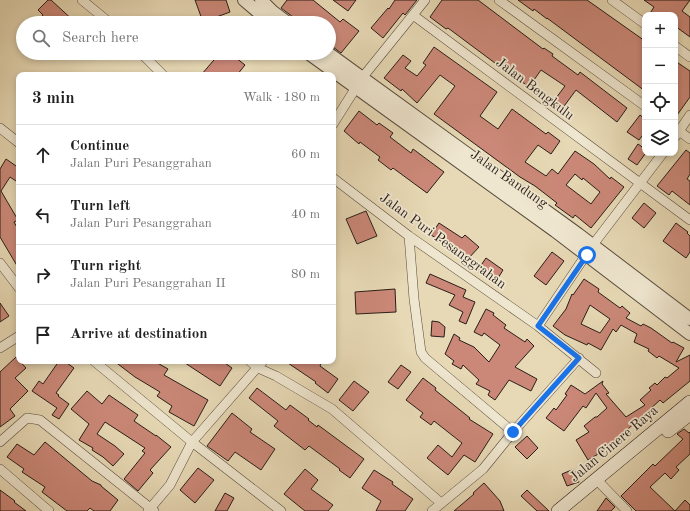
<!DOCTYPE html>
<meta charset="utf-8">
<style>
body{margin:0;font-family:"Old Standard TT",serif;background:#f2f2f2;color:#222}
.controls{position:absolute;right:12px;top:12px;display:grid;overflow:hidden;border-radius:8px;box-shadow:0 2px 6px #0003}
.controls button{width:36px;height:36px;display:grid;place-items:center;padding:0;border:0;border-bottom:1px solid #e0e0e0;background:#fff;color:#222;font:20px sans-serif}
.stop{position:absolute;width:12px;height:12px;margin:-9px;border:3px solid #1a73e8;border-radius:50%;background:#fff}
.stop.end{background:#1a73e8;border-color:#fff;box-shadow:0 1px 4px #0008}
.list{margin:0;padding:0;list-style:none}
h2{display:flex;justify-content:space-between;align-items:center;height:52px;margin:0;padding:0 16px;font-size:17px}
h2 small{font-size:13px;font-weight:400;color:#767676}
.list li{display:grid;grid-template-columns:26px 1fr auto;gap:12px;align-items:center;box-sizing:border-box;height:60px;padding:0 16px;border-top:1px solid #e0e0e0}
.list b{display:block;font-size:15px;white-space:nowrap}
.list p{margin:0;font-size:13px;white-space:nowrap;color:#767676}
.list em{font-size:13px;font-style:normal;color:#767676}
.icon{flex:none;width:22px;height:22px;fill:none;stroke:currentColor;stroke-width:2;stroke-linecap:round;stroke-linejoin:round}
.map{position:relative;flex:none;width:690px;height:511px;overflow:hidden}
.search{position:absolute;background:#fff;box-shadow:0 2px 6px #0003;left:16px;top:16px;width:320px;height:44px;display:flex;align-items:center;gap:10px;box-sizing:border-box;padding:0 14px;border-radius:22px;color:#767676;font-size:15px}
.panel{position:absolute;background:#fff;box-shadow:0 2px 6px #0003;left:16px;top:72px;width:320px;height:292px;border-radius:8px}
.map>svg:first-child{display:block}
</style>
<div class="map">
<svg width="690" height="511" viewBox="0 0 690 511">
<rect width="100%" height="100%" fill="#e7d9b5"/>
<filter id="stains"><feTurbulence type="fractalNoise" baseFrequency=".005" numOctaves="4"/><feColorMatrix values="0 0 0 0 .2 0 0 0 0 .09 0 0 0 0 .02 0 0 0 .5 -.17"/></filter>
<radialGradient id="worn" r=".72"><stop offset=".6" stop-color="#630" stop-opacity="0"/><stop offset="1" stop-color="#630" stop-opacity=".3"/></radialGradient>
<!-- building -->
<path fill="#cb8878" stroke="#291d18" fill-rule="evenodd" d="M48,0H51L76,23H42L39,20L43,15L38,10Z
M195,0H226L230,12L203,22Z
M287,0H313L340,22L343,19L359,31L341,53L329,44V23H301L281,8Z
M333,0H356L348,11Z
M395,0H417L405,15L403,13L383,38L371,28L388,8L389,9Z
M442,0H478L543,49L544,48L553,54L552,56L578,75L580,72L627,108L617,122L576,90L559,113L550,106L565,86L541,70L529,87L507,71V72L448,28L446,29L430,17Z
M518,0H587L645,41V91L547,18V19L534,9L533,11Z
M644,0H690L682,11L690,17V37L675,26V15H649L654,7Z
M434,47L497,92L480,116L498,129L512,109L546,134L548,132L560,141L551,154L538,145L525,162L546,176L552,169L558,174L575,151L594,164L610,179L611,177L624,187L591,228L575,215L573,218L555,205L557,203L535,186L520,177L434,114L455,86L440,75L417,103L402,89L401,91L384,78L403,55L411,61L405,68L417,76L426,65L423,63ZM575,174L582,180L583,178L600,192L591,204L566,185Z
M220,53H230L245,65L237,75H201Z
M675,61L690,71V97L675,118Z
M359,111L377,125L379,123L393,133L390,137L411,153L413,149L444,172L427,193L393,168L391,170L378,160L380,157L360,142L359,144L344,131Z
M640,115L645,119V132L639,140L627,132Z
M638,144L645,149V154L637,165L628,159Z
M686,150L690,153V174L687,179L690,181V205L672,191L669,195L657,186Z
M6,159L19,168V183L10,177L1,191L18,220L14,222L19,231V269L0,237V169Z
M644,203L656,213L644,228L632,218Z
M366,211L377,236L357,244L346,219Z
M439,223L462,238L465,235L479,247L467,260L446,241L444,243L431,235Z
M676,223L688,232L687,233L690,236V252L686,258L663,241Z
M552,252L564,261L546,285L534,276Z
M486,258L503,270L495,283L477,271Z
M430,274L466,290L463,297L475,302L466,324L459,321L463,312L449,305L455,295L426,283Z
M584,279L599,289L598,292L620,308L622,306L630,313L626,318L641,326L643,324L651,328L672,343L673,342L684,348L676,362L690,355V381L663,403L660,400L648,411L652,417L641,424L638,420L617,439L620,442L607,453L605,450L588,460L576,440L589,432L584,426L595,417H597L607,408L596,393L586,408L583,406L564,431L546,418L554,408L556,410L567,395L565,394L571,385L585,394L603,381L602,384L609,393L606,394L626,417L645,405L640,400L651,390L649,388L655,383L657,385L665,377L667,378L679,368L659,356L657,358L648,351L649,349L634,342L637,334L621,325L616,332L613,329L601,350L588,343L587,345L565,335L553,326L566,309L572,294L573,295ZM590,305L610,319L600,333L581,324Z
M395,289L396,312L356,314L355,292Z
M0,303L9,316L0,322Z
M486,309L494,313L493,315L506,325L504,328L525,342L527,339L534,346L515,367L537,379L531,391L509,380L495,400L488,395L490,391L476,384L479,380L463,365L461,369L452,364L454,361L445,354L454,334L460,338L459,340L474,347L489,362L500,345L484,333L482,336L474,332Z
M432,321L439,322L445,327L444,337L431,336Z
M16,357L26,368L15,378L28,391L10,409L15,416L0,427V372Z
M59,361H64L74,368L56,393L59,395L58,396L69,404L59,419L52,415L57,408L32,391L39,381L43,384Z
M114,361H154L168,369L164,375L208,400L194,426L169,412L172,406L157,396L160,392L135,377Z
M182,361H222L232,368L220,386Z
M285,361H322L320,366L338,379L328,393L315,383L316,382Z
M401,365L411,372L398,389L388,382Z
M423,378L436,388L435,390L470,418L469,419L493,434L475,462L464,455L448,475L427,458L438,445L452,457L462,443L434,421L431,425L420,417L423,413L406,400Z
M354,381L369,392L353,411L339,400Z
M257,388L286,410L290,405L309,419L308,420L317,427L318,425L364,459L350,478L339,470L340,469L309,446L305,450L274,426L278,421L249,398Z
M87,391L102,404L109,395L138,415L134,421L156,436V435L171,447L150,470L153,473L138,491L124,479L145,453L142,451L145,448L105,422L97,434L115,446L124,454L113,466L103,457L92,450L93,448L79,440L89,424L71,409Z
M232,413L252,429L250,432L275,449L261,470L235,452L228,461L207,446Z
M684,429L689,433L690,432V454L676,467L679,470L671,479L665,473L650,487L675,511L685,500L690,505V511H636L621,496L653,464L655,466L683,439L677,434Z
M527,436L538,448L527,459L515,447Z
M45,442L92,481L101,485V486L118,500L110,511H94L90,508L87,511H67L42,492L45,487L22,472L24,469L7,457L17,444L34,455Z
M198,468L214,480L195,503L180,490Z
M305,469L318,480L311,489L333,505L328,511H305L284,494Z
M574,469L579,482L567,486L562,474Z
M374,470L393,482L392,484L413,499L405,511H376L381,501L362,488Z
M484,483L500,501L504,511H454L474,494L473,493Z
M0,490L15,501L14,502L26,511H0Z
M527,490L549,511H537L521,496Z
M225,493L234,498L227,511H215Z
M606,498L615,507L611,511H597Z"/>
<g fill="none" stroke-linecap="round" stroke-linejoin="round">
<defs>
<path id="minor" d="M82,0L110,23
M499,0L645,106
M612,0L645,24
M413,15L690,220
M675,46L690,57
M141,53L163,75
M333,124L362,78L425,0
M0,128L19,143
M675,128L690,139
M675,137L690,115
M333,178L409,236L538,326L596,373
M409,236L414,299L421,352L425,358L513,432
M0,263L19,288
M538,326L592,246L663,153
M0,348L19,336
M94,361L192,442L281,511
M250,361L258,368L276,376L332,409L441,503
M0,442L27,418L40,420L154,511
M0,469L49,511
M596,479L627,511
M148,511L170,485L192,442L263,361
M432,511L483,469L513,432L579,358"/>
<path id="tertiary" d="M244,0L271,23
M261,0L272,11L288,23
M308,53L555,231L690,334
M328,53L578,234L690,319"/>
<path id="secondary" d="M668,431L690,414
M558,511L690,402"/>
</defs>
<!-- minor casing -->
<use href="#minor" stroke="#584c3f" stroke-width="10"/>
<!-- tertiary casing -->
<use href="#tertiary" stroke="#584c3f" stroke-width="14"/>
<!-- secondary casing -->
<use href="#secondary" stroke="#291d18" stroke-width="14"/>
<!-- minor -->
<use href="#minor" stroke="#efe6cf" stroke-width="9"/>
<!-- tertiary -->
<use href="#tertiary" stroke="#efe6cf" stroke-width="12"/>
<!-- secondary -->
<use href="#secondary" stroke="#efe6cf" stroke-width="13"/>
</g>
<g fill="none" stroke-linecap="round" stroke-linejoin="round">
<!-- route -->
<path stroke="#1a73e8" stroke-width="5" d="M513,432L579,358L538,326L587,255"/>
</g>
<g text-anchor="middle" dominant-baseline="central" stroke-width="3.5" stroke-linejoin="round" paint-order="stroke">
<!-- street labels -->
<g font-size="14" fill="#291d18" stroke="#efe6cf">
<text transform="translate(535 89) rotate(37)">Jalan Bengkulu</text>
<text transform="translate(509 179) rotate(35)">Jalan Bandung</text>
<text transform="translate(443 241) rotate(36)">Jalan Puri Pesanggrahan</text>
<text transform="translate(614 444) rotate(-40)">Jalan Cinere Raya</text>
</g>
</g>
<rect width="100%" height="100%" filter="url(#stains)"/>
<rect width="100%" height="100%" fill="url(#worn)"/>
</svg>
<div class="controls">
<button>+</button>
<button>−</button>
<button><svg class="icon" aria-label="locate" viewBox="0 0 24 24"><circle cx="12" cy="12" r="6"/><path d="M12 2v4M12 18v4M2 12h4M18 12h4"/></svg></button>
<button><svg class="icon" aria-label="layers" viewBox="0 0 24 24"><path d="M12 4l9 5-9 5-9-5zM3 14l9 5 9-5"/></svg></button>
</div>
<div class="stop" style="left:587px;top:255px"></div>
<div class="stop end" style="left:513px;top:432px"></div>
<div class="search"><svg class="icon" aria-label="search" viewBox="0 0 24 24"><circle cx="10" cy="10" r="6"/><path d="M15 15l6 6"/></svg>Search here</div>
<section class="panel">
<h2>3 min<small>Walk · 180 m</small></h2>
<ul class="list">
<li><svg class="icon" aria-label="ahead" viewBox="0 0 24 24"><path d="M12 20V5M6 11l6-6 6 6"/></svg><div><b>Continue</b><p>Jalan Puri Pesanggrahan</p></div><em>60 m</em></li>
<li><svg class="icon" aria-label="left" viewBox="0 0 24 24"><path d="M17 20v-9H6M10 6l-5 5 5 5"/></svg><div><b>Turn left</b><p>Jalan Puri Pesanggrahan</p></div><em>40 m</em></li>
<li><svg class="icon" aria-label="right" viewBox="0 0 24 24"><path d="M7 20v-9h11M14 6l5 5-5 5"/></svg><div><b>Turn right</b><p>Jalan Puri Pesanggrahan II</p></div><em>80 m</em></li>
<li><svg class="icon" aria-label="arrive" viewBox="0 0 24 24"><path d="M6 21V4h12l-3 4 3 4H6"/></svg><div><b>Arrive at destination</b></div></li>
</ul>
</section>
</div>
